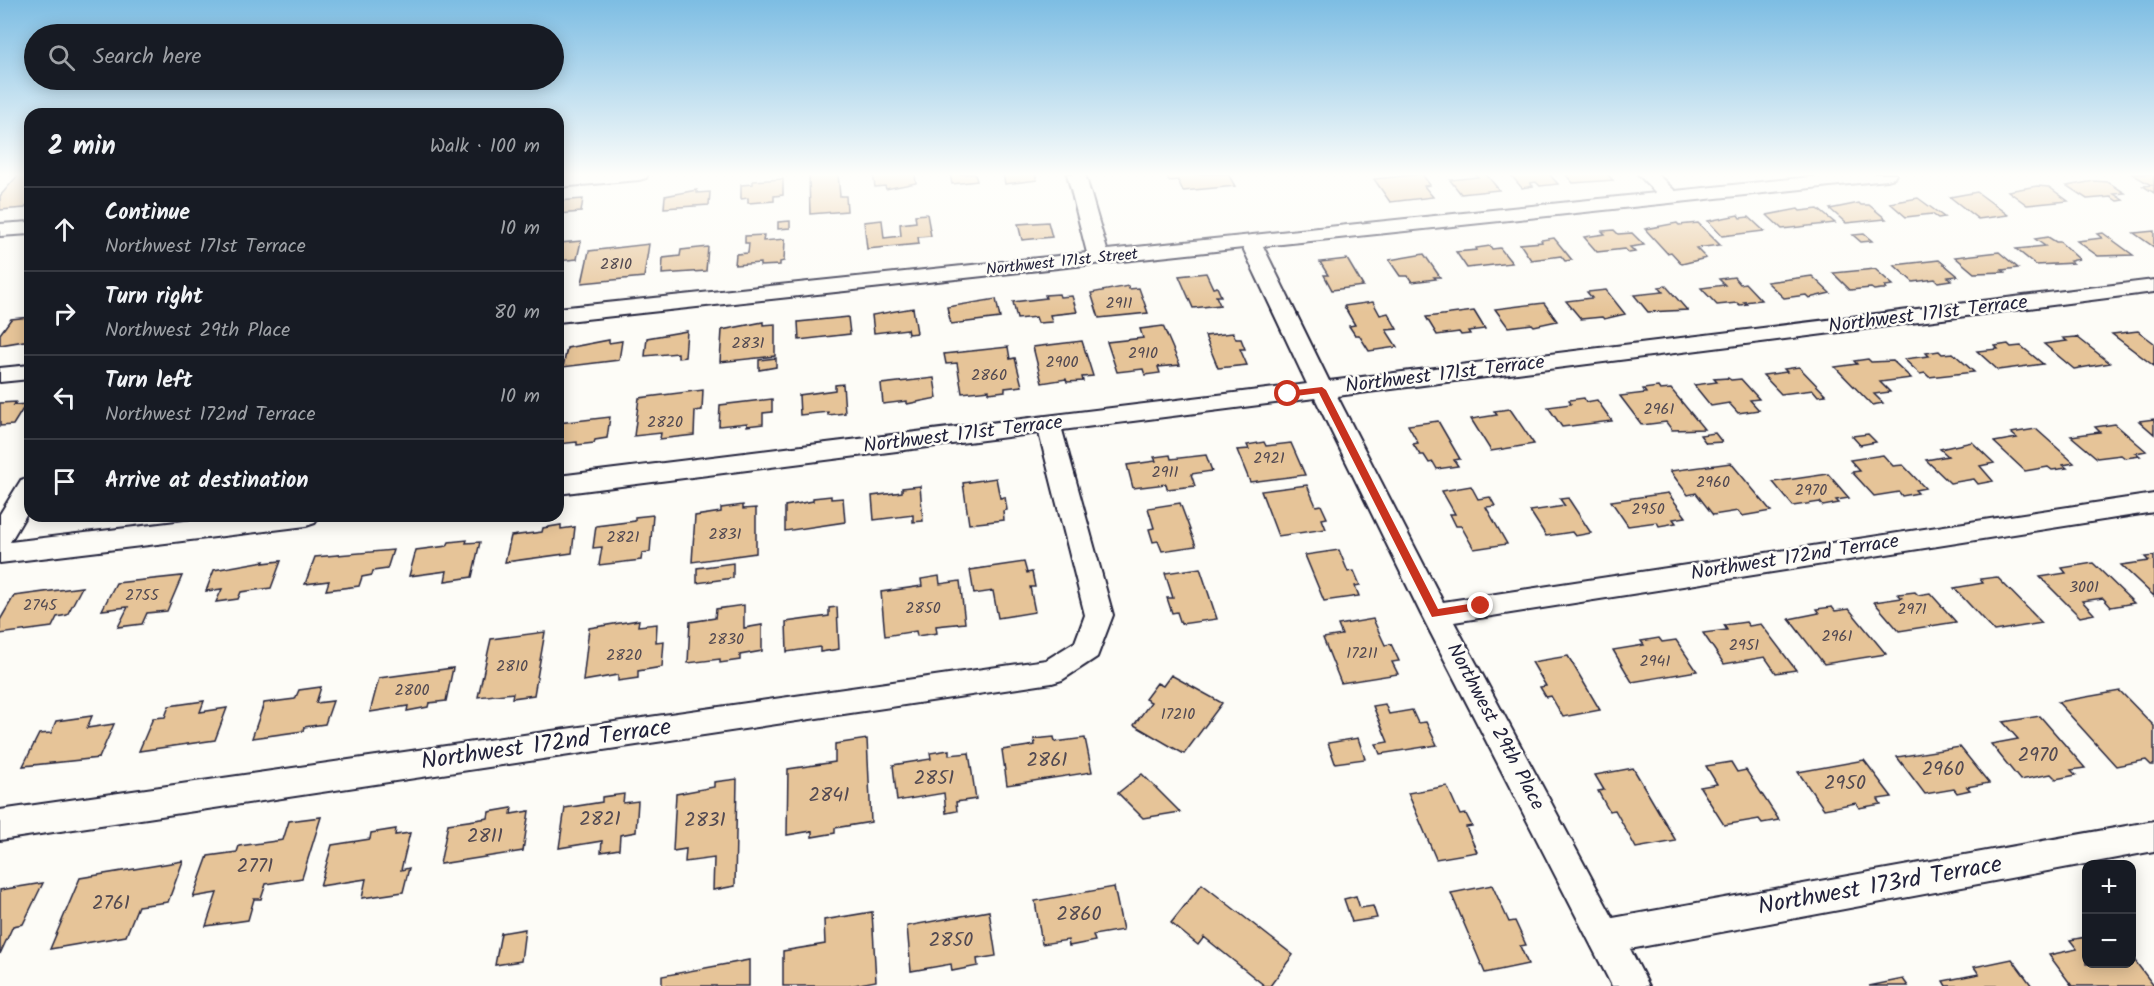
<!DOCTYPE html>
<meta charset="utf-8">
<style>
body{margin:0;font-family:Kalam,sans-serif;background:#242831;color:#f1f3f6}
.controls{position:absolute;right:18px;bottom:18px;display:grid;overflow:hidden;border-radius:12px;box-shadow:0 3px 15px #0003}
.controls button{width:54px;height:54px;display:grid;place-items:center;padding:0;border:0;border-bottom:2px solid #363941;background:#171b24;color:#f1f3f6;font:30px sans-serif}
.stop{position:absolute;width:18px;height:18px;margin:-14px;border:4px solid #c8321e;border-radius:50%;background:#fff}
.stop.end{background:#c8321e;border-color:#fff;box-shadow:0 2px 6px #0008}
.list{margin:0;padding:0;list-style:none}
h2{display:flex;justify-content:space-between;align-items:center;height:78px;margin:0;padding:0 24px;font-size:26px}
h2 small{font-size:20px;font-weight:400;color:#9ea1a6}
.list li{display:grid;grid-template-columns:39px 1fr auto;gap:18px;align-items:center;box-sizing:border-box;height:84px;padding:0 24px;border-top:2px solid #363941}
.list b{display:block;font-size:22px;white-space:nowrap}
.list p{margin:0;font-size:20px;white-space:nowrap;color:#9ea1a6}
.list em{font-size:20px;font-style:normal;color:#9ea1a6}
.icon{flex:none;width:33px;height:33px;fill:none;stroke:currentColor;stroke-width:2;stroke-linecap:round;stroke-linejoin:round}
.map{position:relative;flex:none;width:2154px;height:986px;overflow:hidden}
.search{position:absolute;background:#171b24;box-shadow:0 3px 15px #0003;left:24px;top:24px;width:540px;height:66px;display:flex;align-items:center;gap:15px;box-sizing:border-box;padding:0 21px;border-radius:33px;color:#9ea1a6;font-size:22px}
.panel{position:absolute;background:#171b24;box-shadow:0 3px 15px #0003;left:24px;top:108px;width:540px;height:414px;border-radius:18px}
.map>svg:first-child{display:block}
</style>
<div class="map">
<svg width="2154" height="986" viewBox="0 0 2154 986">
<rect width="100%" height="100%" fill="#fdfcf7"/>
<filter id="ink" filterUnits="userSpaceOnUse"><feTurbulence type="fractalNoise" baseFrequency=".0167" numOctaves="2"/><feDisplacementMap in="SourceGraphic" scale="12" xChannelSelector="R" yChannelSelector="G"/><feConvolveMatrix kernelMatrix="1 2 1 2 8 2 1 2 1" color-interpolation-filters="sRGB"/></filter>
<g filter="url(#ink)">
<!-- building -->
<path fill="#e6c498" stroke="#22223b" stroke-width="1.5" d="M19,174H30V201L25,208L0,210V196Z
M809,174H838L840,196H846L847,211L810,214Z
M873,174H915L916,183L886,189L885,186L875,187Z
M950,174H975L977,181L952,184Z
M1003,174H1035L1037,180L1005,184Z
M1166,174H1228L1235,186L1183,191L1178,180L1169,181Z
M1422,174L1430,185L1424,186L1433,197L1390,202L1374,179Z
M1475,174H1486L1499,190L1461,194L1450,180L1478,177Z
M1510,174H1549L1558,184L1540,186L1536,182L1530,183L1533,186L1522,188Z
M1565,174H1607L1613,180L1573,183Z
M2132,174H2154V193L2143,186L2151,185Z
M783,179V195L774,196V201L748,203V198L741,199V185L753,184V181Z
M2094,181L2108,182L2125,193L2114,194L2123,200L2117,201L2111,197L2087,199L2067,186Z
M2037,186L2049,187L2068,201L2027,205L2008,191Z
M697,190V193L710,192L709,205L664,208L665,196Z
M1977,192L2008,215L1978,219L1950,197Z
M1918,198L1944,217L1938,218L1932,214L1906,217L1890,203Z
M583,199L581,212L558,214V201Z
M1859,203L1861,205H1869L1886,219L1846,223L1830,209Z
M1798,209L1800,211L1818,209L1835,223L1782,229L1767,215Z
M927,214L931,236L918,237L919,244L867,249L864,222L882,220L884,238L901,236L900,224L916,222L915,215Z
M1738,215L1740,218L1749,217L1764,231L1722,236L1708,221Z
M790,221V228L778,229V222Z
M1048,222L1052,237L1022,240L1018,224Z
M1677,223L1679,225L1698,223L1720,245L1696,248L1706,258L1682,264L1671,252L1667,253L1645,229Z
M1614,230L1618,234L1632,233L1644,245L1630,247L1635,252L1629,253L1625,249L1597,252L1584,237L1605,234L1602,231Z
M2154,231V247L2134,233Z
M2103,233L2133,255L2098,256L2077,241L2102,238L2097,234Z
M1864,234L1872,241L1861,242L1853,235Z
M764,235L763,241L785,239L784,261L780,262V265L760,266V263L735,265L736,254L748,253L749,243H745V236Z
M2048,237L2056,242H2060L2079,259L2070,261L2073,263L2036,265L2016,249L2045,246L2035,239Z
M1554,238L1572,260L1565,261L1561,256L1531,260L1520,244L1542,242L1541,240Z
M581,241L577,259L558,261L560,243Z
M649,244L644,277L582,283L589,251Z
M1490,246L1492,249L1500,248L1512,263L1467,268L1456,252L1477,250L1476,248Z
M708,247L706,271L662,274L663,258L680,256L681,250Z
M1999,252L2018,268L2002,270L2005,272L1974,273L1955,257Z
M1424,254L1440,277H1434L1436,279L1412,282L1408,276H1400L1389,260Z
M1347,259L1363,286L1332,290L1324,275H1328L1320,262Z
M1939,260L1958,276L1948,277L1951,280L1938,282L1935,279L1913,282L1894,265Z
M1875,269L1893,285L1885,286L1887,289H1881L1874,290L1871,288L1850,290L1833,273Z
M1206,273L1213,288L1217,287L1221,296H1216L1220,305L1193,308L1179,276Z
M1812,276L1830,293L1809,298L1806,295L1784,298L1767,282Z
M1734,277L1740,284L1745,283L1761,300L1744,302L1747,304L1740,305L1737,303L1717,305L1701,288L1725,285L1719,279Z
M1128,286L1129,289L1139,288L1148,313L1099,318L1091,293Z
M1666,286L1687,310L1648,312L1634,295L1663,292L1659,287Z
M1606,290L1625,314L1604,319L1602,317L1581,319L1566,301L1592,298L1587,292Z
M1059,294L1060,297L1072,296L1077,312L1050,315L1052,322L1038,323L1036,317L1017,319L1013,302L1046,298L1045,295Z
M996,299L1000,318L951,324L947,307Z
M1373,302L1380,315L1388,313L1397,329L1386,330L1397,347L1369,351L1359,335H1355L1349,326L1355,325L1344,306Z
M1544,303L1557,321L1534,326L1532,324L1508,327L1495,309Z
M913,308L917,333L908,334L907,329L874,333L872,315Z
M1474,311L1485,329L1468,331L1470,334L1461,335L1459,332L1437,335L1426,317Z
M30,317V340L0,345V334L11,319Z
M848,317L850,334L799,340L798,322Z
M763,322V325L775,324V356L720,362L722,330Z
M1163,326L1180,365L1158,367L1160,373L1145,375L1143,369L1117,372L1107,342L1143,338L1140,329Z
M687,331L685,357L678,358V353L645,356L647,338Z
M2138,331L2154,343V366L2112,334Z
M1233,333L1236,339H1241L1245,349H1240L1247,365L1218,368L1205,336Z
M2077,337L2110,363L2074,369L2044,344L2067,341L2063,338Z
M609,340V343L622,341L619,360L563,367L567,348Z
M1082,341L1093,376L1082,377L1083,381L1067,382L1066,379L1042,383L1033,347Z
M2008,344L2011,347L2021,346L2043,364L1998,370L1977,351L1998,349L1995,346Z
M1008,347L1010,359L1015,358L1022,386L1005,388V391L989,393V390L962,393L957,363L946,364L944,354Z
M1939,351L1942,354L1953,353L1974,372L1929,377L1925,373L1920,374L1904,359L1929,356L1926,353Z
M776,358V367L759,370V360Z
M1868,359L1871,362L1893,361L1911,378L1880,382L1890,392L1874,394L1883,403L1872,405L1835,367L1857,364L1854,361Z
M1799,367L1826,395L1818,396L1813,390L1781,394L1763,375L1787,372L1784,369Z
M934,378L937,398L907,404V401L883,404L881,384Z
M1728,378L1731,380L1741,379L1759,399L1750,400L1759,410L1738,413L1729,403L1711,406L1694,385L1717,382L1714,379Z
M843,384L845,413L828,415V412L800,415L799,395L835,390V385Z
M1658,387L1660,390L1671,389L1704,429L1672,430L1666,422L1642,425L1620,396L1646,393L1643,389Z
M703,390L702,410L695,411L694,435L660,439L661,433L634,436L639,398Z
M1584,398L1586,402L1597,400L1612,421L1562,427L1548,407L1571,404L1569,400Z
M772,399V412L763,413V424L747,426V423L719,426L720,405Z
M16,402L14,405L26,404L13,425L0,426V403Z
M1510,409L1534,444L1491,451L1471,419L1497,415L1494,411Z
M610,417L607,438L595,440L594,443L577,445V442L558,444V423Z
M2154,419V434L2139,421Z
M1438,421L1460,459L1454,460L1458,466L1437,469L1433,462L1429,463L1424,455H1420L1413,444L1418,443L1408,425Z
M2115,424L2146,451L2136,453L2140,456L2133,457L2125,458L2121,455L2097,458L2071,436L2100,432L2095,427Z
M2036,429L2074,463L2063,465L2067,468L2052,470L2048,467L2025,471L1994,442L2017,438L2011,433Z
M1715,433L1722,442L1706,443L1700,435Z
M1868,434L1876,442L1860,445L1852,436Z
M1264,442L1266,446L1291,443L1305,475L1250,482L1237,450L1249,449L1247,445Z
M1972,442L1994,463L1980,466L1993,481L1978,484L1974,479L1950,483L1926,460L1948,456L1940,449Z
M1170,455L1171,459L1206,455L1212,471L1191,474L1195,486L1167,489L1166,484L1133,488L1127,465L1156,461L1154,457Z
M1883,455L1893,466L1903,465L1925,488L1915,490L1918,493L1902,496L1899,492L1874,496L1852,472L1860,471L1850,460Z
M1731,463L1771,511L1742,516L1738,511L1713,515L1696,493L1688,495L1670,471Z
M1828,474L1849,498L1836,500L1839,503L1823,506L1820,502L1793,506L1773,482Z
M996,478L1000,498L1005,497L1007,510L1003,511L1004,520L969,524L963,483Z
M1307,485L1316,506L1321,505L1327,518L1322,519L1326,529L1278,536L1261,491Z
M920,486L923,521L913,522V515L874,520L872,496L902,492V488Z
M1471,486L1478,499L1490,497L1495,506L1486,507L1507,544L1474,549L1461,526H1456L1450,514H1455L1442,491Z
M1668,493L1686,517L1673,519L1676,523L1659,526L1657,522L1628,526L1611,501Z
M831,496V499L843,498L845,522L785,531V506L813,501V498Z
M1568,498L1591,533L1575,536L1572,532L1546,536L1530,511L1565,506L1560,499Z
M1180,503L1196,546L1162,551L1158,541L1153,542L1149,529L1154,528L1148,508Z
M743,505V509L756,508V553L692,562L695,516L721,512V508Z
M653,515L650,552L642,553L641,560L599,565L602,547L593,548L596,526L635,521V517Z
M561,525V529L575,527L572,553L505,562L511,536L542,532L543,528Z
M467,540L466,543L480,542L472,577L445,581L447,571L409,576L416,550L447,546L449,542Z
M393,550L387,569L373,571L372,575L362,577L359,586L326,590L329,581L305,584L315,557Z
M1339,550L1348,572L1354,571L1360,585L1355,586L1359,596L1324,601L1305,555Z
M2154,556V596L2121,565L2149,561L2145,557Z
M264,561L263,563L281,561L271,588L241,592L238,599L216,602L222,589L206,591L214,570Z
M1024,562L1027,573L1032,572L1035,587H1030L1035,612L998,618L993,591L974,594L970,570Z
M733,563V578L697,583V568Z
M2093,563L2134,603L2111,607L2103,598L2082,601L2094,614L2080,617L2040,577L2066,573L2062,568Z
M1200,568L1217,619L1181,624L1177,612L1172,613L1167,598H1173L1165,573Z
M182,576L167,611L147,613L142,624L118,627L128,607L102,610L116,583Z
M939,576L940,584L960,581L965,623L936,626L937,633L917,636L916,631L885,636L881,592L922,586L921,579Z
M1997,577L2042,623L1994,631L1954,588L1983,583L1980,579Z
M82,587L67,615L57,617L52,627L0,634V620L14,596Z
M1915,592L1918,595L1930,593L1956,622L1899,631L1874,602L1902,598L1898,594Z
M744,605V628L762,625V651L740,655V660L720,663V659L688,663L690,622L715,618L716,609Z
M837,607L839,649L820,652V647L787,652L786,622L829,616V608Z
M1832,607L1835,611L1849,609L1886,654L1824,664L1789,619L1819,613L1816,609Z
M1373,619L1385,645L1391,644L1399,661L1392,662L1398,674L1341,683L1323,638L1342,635L1338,625Z
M639,620L638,626L657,624L656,642L664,641L662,667L638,671V678L618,681V675L583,681L589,628Z
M1746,622L1749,626L1761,624L1796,670L1776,673L1765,657L1724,664L1703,633L1727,630L1724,625Z
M545,632L534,695L512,698L513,693L478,697L491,639Z
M1659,638L1662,642L1676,640L1697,671L1632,682L1613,650L1644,645L1641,641Z
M1568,656L1600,710L1563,717L1551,696L1546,697L1540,687L1546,686L1532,662Z
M453,668L446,701L429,703L428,707L407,711L408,706L370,712L379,678Z
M1171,675L1222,703L1184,754L1134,725L1151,702L1145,699L1157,683L1163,686Z
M321,687L316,703L333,701L325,724L304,727L303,731L252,738L264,703L295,699L299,690Z
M2120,691L2154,726V765H2151L2146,760L2116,766L2058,702Z
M204,701L200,712L227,708L215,740L139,751L153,718L165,717L169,706Z
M1385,704L1389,714L1412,710L1418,723L1426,722L1437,745L1380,754L1376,744L1388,742L1373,706Z
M92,716L87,728L114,724L99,758L23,766L39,734L51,733L56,721Z
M2040,716L2085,768L2071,770L2076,775L2056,779L2051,774L2020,780L1991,744L2018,739L2003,722Z
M1054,737L1055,742L1085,738L1092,772L1007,785L1002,750L1035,745L1034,739Z
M1358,738L1365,759L1335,763L1328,743Z
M867,739L871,822L835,828V833L812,837V831L787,835L788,769L835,762V744Z
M1960,747L1989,783L1967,787L1970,790L1957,793L1954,789L1925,794L1897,757Z
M949,750V755L969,753L976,799L956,802L957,811L946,813L944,793L897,801L893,765L931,759L930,753Z
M1864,760L1892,797L1878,799L1881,804L1859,808L1856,803L1824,809L1798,772Z
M1731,762L1737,772L1746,770L1779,820L1762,823L1759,819L1724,825L1700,787L1717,784L1706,766Z
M1633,768L1676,841L1636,848L1615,810L1609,811L1598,791L1604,790L1595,775Z
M1142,774L1180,812L1143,818L1118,793Z
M737,779L735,886L713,890L714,858L685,862L686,849L673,851L676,794L714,787V782Z
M1447,786L1460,815L1466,814L1472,826L1466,827L1477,852L1436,859L1408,793Z
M624,794L623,803L638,801L636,832L620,835L619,849L601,852L602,841L559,848L565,808L602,802V797Z
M512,808L511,814L529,811L523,851L440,864L448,824L488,818L489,812Z
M321,817L302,878L266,884L261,899H254L248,920L206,926L217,893L193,897L208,856L237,852L239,846L283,840L289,821Z
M396,829L395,835L410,833L401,870L409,868L403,892L362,898L366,879L320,886L332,845L370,839L371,833Z
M183,861L168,902L138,906L126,936L50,949L80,878Z
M43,883L23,924L13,926L0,954V890Z
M1202,884L1293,955L1270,986H1265L1204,937L1198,945L1171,923Z
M1492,885L1509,922L1515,921L1526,945L1520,946L1528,964L1485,973L1451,893Z
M1114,887L1123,930L1093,935L1095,941L1069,946L1068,940L1042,944L1035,901Z
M1356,896L1360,908L1373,906L1377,918L1352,922L1344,899Z
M989,911L996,956L977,959L978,966L952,971L951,964L911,971L907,926Z
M872,912L876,981L849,986H783V951L825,944L824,920Z
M525,929L521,961L495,965L501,933Z
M2086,937V964H2132V957L2154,986H2072L2049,955L2077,949L2070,940Z
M2012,959L2032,986H1946L1943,981L1979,974L1974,967Z
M749,960V986H662V976Z
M1903,979L1908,986H1869Z"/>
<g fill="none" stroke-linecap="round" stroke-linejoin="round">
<defs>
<path id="minor" d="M579,174H648L646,178L639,180L558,187V175Z
M1067,174H1085L1107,250L1656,193L1638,174H1657L1675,191L1838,174H1896L1894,178L1887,180L1263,246L1329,381L2154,280V292L1337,396L1443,602L2154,494V512L1454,622L1613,918L2154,821V851L1630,949L1649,986H1612L1421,614L1315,398L1062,430L1113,615L1097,657L1062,680L1052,683L0,840V810L1046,660L1075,642L1085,615L1039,433L558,494V476L1307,384L1243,248L558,322V308L1087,253Z
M30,222V234L0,236V224Z
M30,365V379L0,382V368Z
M30,477V508L10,542L226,516H319L315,523L306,526L0,563V514L21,480Z"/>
</defs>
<!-- minor casing -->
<use href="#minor" stroke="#22223b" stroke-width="4"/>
<!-- minor -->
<use href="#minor" fill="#fdfcf7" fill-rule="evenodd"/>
</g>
</g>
<!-- sky -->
<linearGradient id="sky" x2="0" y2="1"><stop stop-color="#7dbde3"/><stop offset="0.56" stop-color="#fefefb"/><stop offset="1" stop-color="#fefefb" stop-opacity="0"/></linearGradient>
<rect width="2154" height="312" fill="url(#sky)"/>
<!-- route -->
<path fill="#c8321e" d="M1322,387L1326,390L1438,609L1481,602L1487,606L1485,609L1432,617L1319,393L1288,397L1283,394L1288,391Z"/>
<g text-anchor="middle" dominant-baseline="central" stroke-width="5" stroke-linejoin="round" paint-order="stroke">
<!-- far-street labels -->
<g font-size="16" fill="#22223b" stroke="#fdfcf7">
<text transform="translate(1062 262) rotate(-6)">Northwest 171st Street</text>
</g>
<!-- number labels -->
<g font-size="16" fill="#534a52">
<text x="616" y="264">2810</text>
<text x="1119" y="303">2911</text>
<text x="748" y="343">2831</text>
<text x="1143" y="353">2910</text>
<text x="1062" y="362">2900</text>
<text x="989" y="375">2860</text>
<text x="1659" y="409">2961</text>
<text x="665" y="422">2820</text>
<text x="1269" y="458">2921</text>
<text x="1165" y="472">2911</text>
<text x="1713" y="482">2960</text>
<text x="1811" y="490">2970</text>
<text x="1648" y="509">2950</text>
<text x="725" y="534">2831</text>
<text x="623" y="537">2821</text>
<text x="2084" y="587">3001</text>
<text x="142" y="595">2755</text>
<text x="40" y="605">2745</text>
<text x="923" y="608">2850</text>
<text x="1912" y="609">2971</text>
<text x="1837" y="636">2961</text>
<text x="726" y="639">2830</text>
<text x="1744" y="645">2951</text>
<text x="1362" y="653">17211</text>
<text x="624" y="655">2820</text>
<text x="1655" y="661">2941</text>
<text x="512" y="666">2810</text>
<text x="412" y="690">2800</text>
<text x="1178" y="714">17210</text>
</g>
<!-- street labels -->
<g font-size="20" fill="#22223b" stroke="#fdfcf7">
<text transform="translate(1928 315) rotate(-7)">Northwest 171st Terrace</text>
<text transform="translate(1445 375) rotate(-7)">Northwest 171st Terrace</text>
<text transform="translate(963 435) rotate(-7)">Northwest 171st Terrace</text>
<text transform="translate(1795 558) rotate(-9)">Northwest 172nd Terrace</text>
<text transform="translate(1495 727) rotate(62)">Northwest 29th Place</text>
</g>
<!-- near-number labels -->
<g font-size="20" fill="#534a52">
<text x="2038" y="756">2970</text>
<text x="1047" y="761">2861</text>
<text x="1943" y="770">2960</text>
<text x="934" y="779">2851</text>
<text x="1845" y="784">2950</text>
<text x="829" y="796">2841</text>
<text x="600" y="820">2821</text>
<text x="705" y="821">2831</text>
<text x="485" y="837">2811</text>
<text x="255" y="867">2771</text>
<text x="111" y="904">2761</text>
<text x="1079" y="915">2860</text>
<text x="951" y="941">2850</text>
</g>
<!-- near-street labels -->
<g font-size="24" fill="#22223b" stroke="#fdfcf7">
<text transform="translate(546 745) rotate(-8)">Northwest 172nd Terrace</text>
<text transform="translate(1880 886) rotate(-10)">Northwest 173rd Terrace</text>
</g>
</g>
</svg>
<div class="controls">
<button>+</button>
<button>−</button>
</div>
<div class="stop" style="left:1288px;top:394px"></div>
<div class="stop end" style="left:1481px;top:606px"></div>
<div class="search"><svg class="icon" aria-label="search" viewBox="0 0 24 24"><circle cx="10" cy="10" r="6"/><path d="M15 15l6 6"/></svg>Search here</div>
<section class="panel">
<h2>2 min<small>Walk · 100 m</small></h2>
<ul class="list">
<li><svg class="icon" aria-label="ahead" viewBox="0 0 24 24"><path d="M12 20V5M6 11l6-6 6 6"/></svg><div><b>Continue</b><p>Northwest 171st Terrace</p></div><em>10 m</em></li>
<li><svg class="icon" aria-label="right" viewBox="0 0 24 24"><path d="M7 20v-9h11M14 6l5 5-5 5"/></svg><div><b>Turn right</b><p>Northwest 29th Place</p></div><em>80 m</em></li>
<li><svg class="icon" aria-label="left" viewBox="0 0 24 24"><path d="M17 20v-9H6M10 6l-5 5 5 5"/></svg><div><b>Turn left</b><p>Northwest 172nd Terrace</p></div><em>10 m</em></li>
<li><svg class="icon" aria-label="arrive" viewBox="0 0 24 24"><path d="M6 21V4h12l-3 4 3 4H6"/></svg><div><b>Arrive at destination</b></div></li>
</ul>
</section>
</div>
